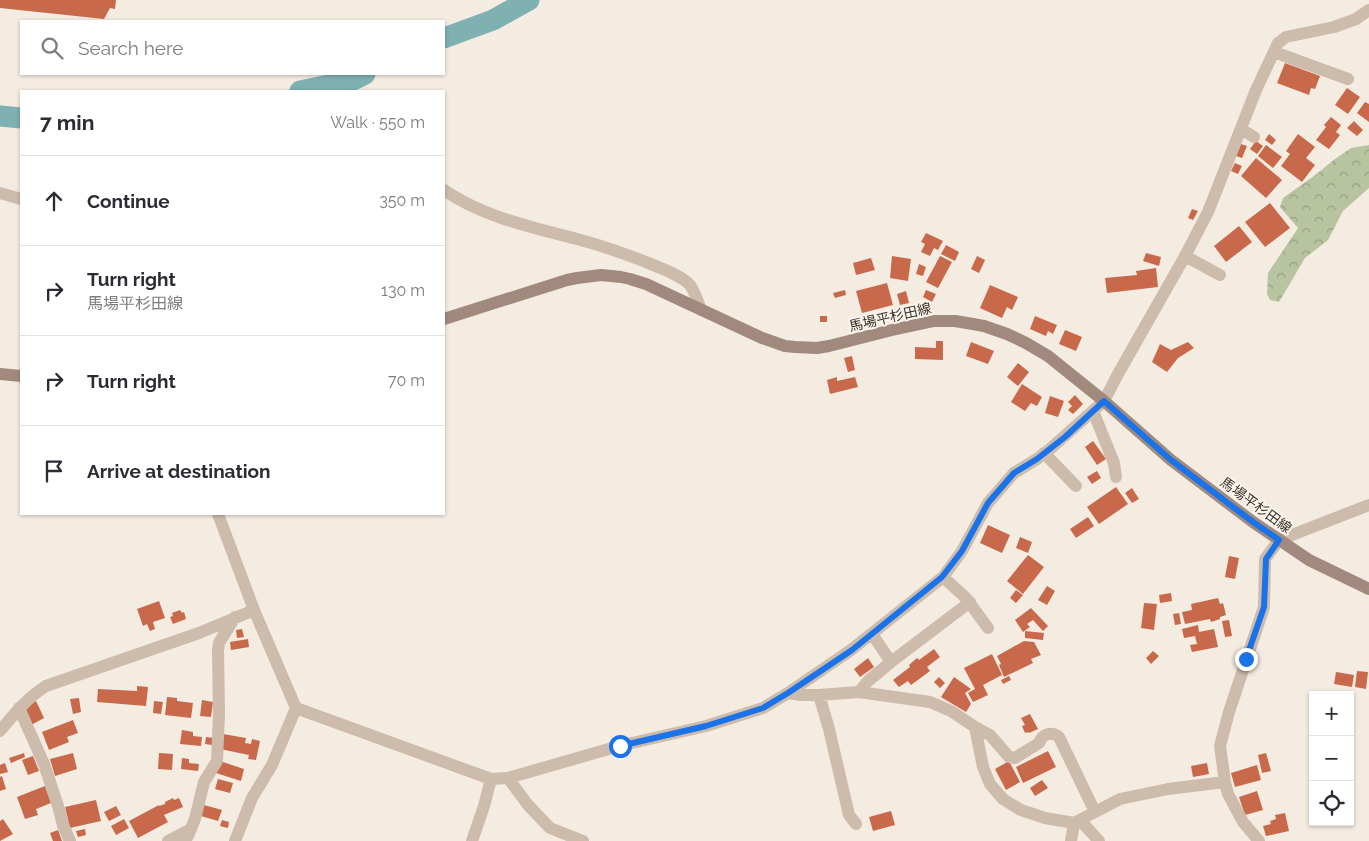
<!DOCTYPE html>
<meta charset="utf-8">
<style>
body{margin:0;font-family:Raleway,"Noto Sans JP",sans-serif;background:#f7f7f7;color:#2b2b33}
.controls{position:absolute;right:15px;bottom:15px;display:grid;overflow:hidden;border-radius:0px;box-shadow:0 1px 4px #0004}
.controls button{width:45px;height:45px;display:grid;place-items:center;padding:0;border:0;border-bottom:1px solid #e1e1e2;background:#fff;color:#2b2b33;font:25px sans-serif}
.stop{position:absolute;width:15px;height:15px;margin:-11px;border:4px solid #1a73e8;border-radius:50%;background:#fff}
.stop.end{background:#1a73e8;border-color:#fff;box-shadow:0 1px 5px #0008}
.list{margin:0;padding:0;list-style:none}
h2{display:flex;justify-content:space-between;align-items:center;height:65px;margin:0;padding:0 20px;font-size:21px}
h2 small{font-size:16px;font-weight:400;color:#7c7c81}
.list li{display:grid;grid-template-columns:32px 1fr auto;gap:15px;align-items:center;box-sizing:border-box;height:90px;padding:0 20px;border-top:1px solid #e1e1e2}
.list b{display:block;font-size:19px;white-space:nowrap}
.list p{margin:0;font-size:16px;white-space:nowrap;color:#7c7c81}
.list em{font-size:16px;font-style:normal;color:#7c7c81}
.icon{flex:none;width:28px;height:28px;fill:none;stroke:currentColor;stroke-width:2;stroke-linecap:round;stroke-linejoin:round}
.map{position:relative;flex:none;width:1369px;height:841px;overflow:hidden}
.search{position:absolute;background:#fff;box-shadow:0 1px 4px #0004;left:20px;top:20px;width:425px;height:55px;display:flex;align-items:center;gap:12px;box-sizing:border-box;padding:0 18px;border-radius:0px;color:#7c7c81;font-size:19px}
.panel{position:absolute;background:#fff;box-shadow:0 1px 4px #0004;left:20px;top:90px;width:425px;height:425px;border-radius:0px}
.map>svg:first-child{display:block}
</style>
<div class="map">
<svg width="1369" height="841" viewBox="0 0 1369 841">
<defs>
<pattern id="forest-crowns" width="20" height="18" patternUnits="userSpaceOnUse" patternTransform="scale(1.25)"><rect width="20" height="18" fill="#b8c4a0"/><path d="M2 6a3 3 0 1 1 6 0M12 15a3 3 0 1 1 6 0" fill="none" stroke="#97a083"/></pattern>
</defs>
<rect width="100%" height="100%" fill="#f4ebe1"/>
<!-- forest -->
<path fill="url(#forest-crowns)" d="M1369,145V188L1343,211L1328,240L1305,258L1279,302L1270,300L1267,294L1268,273L1298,228L1280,207L1283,198L1314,176L1335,159L1351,148Z"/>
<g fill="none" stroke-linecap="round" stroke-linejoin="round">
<!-- river -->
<path stroke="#7fb0b2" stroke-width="21" d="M444,38L493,20L529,0
M300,91L353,80L365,74
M0,116L21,118"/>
</g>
<!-- building -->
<path fill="#c8694b" d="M0,0H116L115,9L110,8L104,19L0,8Z
M1285,63L1320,76L1315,89L1311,88L1309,95L1277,83Z
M1347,88L1360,97L1348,114L1335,105Z
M1365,102L1369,104V122L1357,113Z
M1331,117L1341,125L1336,132L1340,135L1329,149L1316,140L1326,127L1324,125Z
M1354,121L1363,130L1357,136L1347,128Z
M1269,134L1276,140L1272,145L1265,140Z
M1298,134L1315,147L1306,158L1315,165L1302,182L1281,166L1290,154L1286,151Z
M1256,141L1263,146L1257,154L1250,149Z
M1241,144L1247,146L1242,158L1236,156Z
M1266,145L1282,157L1273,168L1258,156Z
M1256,158L1282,180L1266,198L1241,176Z
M1235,163L1242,166L1238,174L1231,171Z
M1270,203L1290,228L1265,247L1245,222Z
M1192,209L1198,211L1193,220L1188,218Z
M1239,226L1252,242L1226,262L1214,246Z
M926,233L943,241L938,250L934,248L930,256L921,252L925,244L921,242Z
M946,245L959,252L955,261L941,254Z
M1146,253L1161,257L1159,266L1143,261Z
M892,256L911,259L908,281L890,278Z
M940,256L952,262L938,288L926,282Z
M977,256L985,260L979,273L971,269Z
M871,258L875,270L856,275L853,263Z
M919,264L926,267L923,276L916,274Z
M1156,268L1158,287L1107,293L1105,278L1137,275L1136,271Z
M887,283L893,305L862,313L856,291Z
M990,285L1018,297L1012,310L1007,307L1002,318L980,308Z
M845,290L846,295L835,298L833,293Z
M926,290L936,294L932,302L923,297Z
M906,291L909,303L900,305L897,294Z
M820,316H827V322H820Z
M1035,316L1057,325L1053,334L1048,331L1046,336L1030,329Z
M1065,330L1082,337L1076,351L1059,344Z
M936,341H943V360L915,359V347L936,348Z
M971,342L994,351L988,364L966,356Z
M1188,342L1194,348L1178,358L1167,372L1152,362L1160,344L1171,350Z
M852,356L855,370L848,372L844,358Z
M1018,363L1029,372L1018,386L1007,377Z
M837,377V381L855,377L858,387L830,394L827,380Z
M1022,384L1042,397L1037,406L1031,403L1025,411L1011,402Z
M1075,395L1083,404L1073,414L1068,410L1072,406L1068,402Z
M1050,396L1064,401L1058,417L1045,413Z
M1093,441L1106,459L1097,465L1085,447Z
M1097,471L1101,478L1092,484L1087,477Z
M1116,487L1128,504L1099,524L1087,507Z
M1132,488L1139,499L1132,503L1125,493Z
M1088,517L1094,526L1076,538L1070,529Z
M988,525L1010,535L1002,553L980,543Z
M1020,537L1032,542L1028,553L1016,548Z
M1028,555L1044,567L1023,594L1007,581Z
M1229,556L1239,558L1235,579L1225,577Z
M1047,586L1055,591L1047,605L1038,600Z
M1016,590L1023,595L1016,603L1010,598Z
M1171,593L1172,601L1160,603L1159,595Z
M1218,598L1220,604L1223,603L1226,615L1220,617V619L1211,622L1210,619L1185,624L1182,612L1192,610L1191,604Z
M159,601L165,618L153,622L155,629L150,631L147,624L143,626L137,609Z
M1144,603L1157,604L1154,630L1141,628Z
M1031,608L1048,626L1043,631L1033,620L1027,624L1030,627L1023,632L1015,620Z
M180,610L182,613L184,612L186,619L173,624L170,617L173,616L172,613Z
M1179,613L1181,624L1175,625L1173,614Z
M1229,620L1232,636L1225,637L1222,621Z
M1198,625L1199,632L1214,629L1218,647L1192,652L1190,645L1197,644L1195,636L1184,638L1182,629Z
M242,629L244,637L237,638L236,630Z
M1025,631L1044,633L1043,640L1025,638Z
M248,639L249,647L231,650L230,642Z
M1024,641L1034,642L1041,655L1031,659L1033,663L1004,677L999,665L1001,664L997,656Z
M934,649L940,657L927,667L930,671L911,685L908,681L899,687L893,680L910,667L909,665L917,658L919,660Z
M1153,651L1159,656L1151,664L1146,658Z
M992,654L1002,675L983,685L988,695L973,702L968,693L975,689L964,668Z
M868,658L874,667L860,677L854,669Z
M1357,671L1368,672L1366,689L1355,687Z
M1336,672L1354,675L1352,687L1334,684Z
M1009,676L1011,680L1003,684L1001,680Z
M939,677L945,683L940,688L934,682Z
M954,677L971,689L965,693L971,704L966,712L941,697Z
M137,686L148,687L146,706L97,702L98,689L137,691Z
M167,697L177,698V701L193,703L191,718L165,715Z
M79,698L81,712L73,714L70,699Z
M202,700L213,702L211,717L200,716Z
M36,701L44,718L31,725L23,708Z
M154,701L163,702L161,714L153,713Z
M1030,714L1038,729L1029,733L1028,732L1025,733L1022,726L1025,725L1021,718Z
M73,720L78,733L67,737L69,742L49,750L42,732Z
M182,730L193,732V736L202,737L201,746L180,744Z
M223,734L246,738L245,743L251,744L252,739L260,741L256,760L248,759L249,755L220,749Z
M206,737L213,738L212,745L205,744Z
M1048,751L1056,767L1023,783L1016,767Z
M24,753L25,757L11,763L9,758Z
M73,753L77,769L55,776L50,759Z
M159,753L173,754L172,770L158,769Z
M1266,753L1271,771L1262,773L1258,755Z
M33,756L39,771L28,775L22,760Z
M182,758L189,759V763L199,764L198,771L181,769Z
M220,761L244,769L241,781L216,773Z
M1009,761L1020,782L1006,790L995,769Z
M5,763L8,772L0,774V765Z
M1207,763L1209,774L1193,777L1191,766Z
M1257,765L1261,780L1235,787L1231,773Z
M2,776L6,789L0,791V777Z
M218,779L233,783L230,793L215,789Z
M1042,780L1048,788L1035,796L1030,788Z
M45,786L51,803L36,809L38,815L25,819L17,797Z
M1257,791L1263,810L1245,815L1239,797Z
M173,798L174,800L179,798L183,807L164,815L168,822L138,838L129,821L159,805V806L165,804V802Z
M96,800L101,821L70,828L65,807Z
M204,805L222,810L218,821L201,816Z
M116,806L121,815L109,821L104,812Z
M891,811L895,825L873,831L869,817Z
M1285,813L1289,831L1266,836L1263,826L1271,824L1270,821L1276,819L1275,815Z
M3,819L13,834L0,841V821Z
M124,819L129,828L116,835L111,826Z
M222,820L229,822L228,828L220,826Z
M85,829L86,835L78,837L76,831Z
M58,830L62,841H53L50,833Z"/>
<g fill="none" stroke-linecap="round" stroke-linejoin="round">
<!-- minor -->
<path stroke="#cdbbac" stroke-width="12" d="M1274,52L1348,79
M1241,129L1254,137
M444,190C483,217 531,227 577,239C600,245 623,253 646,262C659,268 680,274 690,285C695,292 698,302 701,310
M0,193L21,199
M1185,256L1220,275
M1093,411L1114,463L1116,477
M1044,453L1076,486
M218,514L254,610L296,708L491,779L508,778L619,746L706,726L763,708L788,693L851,650L943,577L962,551L988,503L1014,473L1037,459L1050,449L1104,401L1118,374L1185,256L1208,212L1256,90L1278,43L1286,37L1334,27L1356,19L1369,10
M943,577L966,598L988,628
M872,634L891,662
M859,692L868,681L891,662L970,602
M788,693L801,695H819L859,692L930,702L951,711L975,727L983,767L990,784L1003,799L1011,804L1021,810L1045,818L1074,823L1120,799L1168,789L1225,782L1228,794L1243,822L1259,841
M819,695L829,729L849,815L856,824
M19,708L44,764L58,806L63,825L70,841
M975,727L990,735L1009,757L1015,758L1039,743C1042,734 1051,731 1059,737L1095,812
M0,731C14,714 27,698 46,686L199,633L254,610
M508,778L528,805L550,828L583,841
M1225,782L1220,746L1229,712L1264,607L1265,559L1279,540L1369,505
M1080,820L1099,841
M168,841L191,829
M184,841L188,836L195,819L204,782L217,761L219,714L218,650L219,643L235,617
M235,841L252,798L272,765L296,708
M472,841L484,806L491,779
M1071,841L1074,823"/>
<!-- secondary -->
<path stroke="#a18a7d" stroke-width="12" d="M444,319L567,280L577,278L601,275L621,277L630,279L646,284L762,338L785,346L795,347L817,348L829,346L892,330L934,321H955L967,323L984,326L1007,334L1026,343L1048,356L1104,401L1171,460L1253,522L1309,560L1369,589
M0,374L21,376"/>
</g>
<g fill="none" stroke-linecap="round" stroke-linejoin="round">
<!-- route -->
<path stroke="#1a73e8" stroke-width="6" d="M620,746L706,726L763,708L788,693L852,650L942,577L962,551L988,503L1014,473L1037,459L1065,437L1104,401L1171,460L1253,522L1279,540L1266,559L1264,607L1246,659"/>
</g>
<g text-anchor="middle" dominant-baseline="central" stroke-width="4" stroke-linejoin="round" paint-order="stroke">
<!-- street labels -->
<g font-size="14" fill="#3b302b" stroke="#fbf5ee">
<text transform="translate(890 317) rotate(-13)">馬場平杉田線</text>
<text transform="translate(1256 505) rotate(36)">馬場平杉田線</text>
</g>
</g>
</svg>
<div class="controls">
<button>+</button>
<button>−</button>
<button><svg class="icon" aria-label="locate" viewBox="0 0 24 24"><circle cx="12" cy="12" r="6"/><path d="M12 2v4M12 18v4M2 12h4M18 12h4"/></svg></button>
</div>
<div class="stop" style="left:620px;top:746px"></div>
<div class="stop end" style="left:1246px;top:659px"></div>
<div class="search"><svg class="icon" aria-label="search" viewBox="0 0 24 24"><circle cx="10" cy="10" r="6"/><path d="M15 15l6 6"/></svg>Search here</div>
<section class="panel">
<h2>7 min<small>Walk · 550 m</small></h2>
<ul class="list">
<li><svg class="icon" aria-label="ahead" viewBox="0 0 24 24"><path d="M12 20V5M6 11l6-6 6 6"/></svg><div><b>Continue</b></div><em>350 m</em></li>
<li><svg class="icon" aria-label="right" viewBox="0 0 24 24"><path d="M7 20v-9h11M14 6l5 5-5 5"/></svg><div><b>Turn right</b><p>馬場平杉田線</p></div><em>130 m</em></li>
<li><svg class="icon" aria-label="right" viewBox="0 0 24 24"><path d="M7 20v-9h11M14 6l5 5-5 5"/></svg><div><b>Turn right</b></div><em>70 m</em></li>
<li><svg class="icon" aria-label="arrive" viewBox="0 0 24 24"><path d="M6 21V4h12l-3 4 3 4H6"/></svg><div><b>Arrive at destination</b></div></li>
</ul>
</section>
</div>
